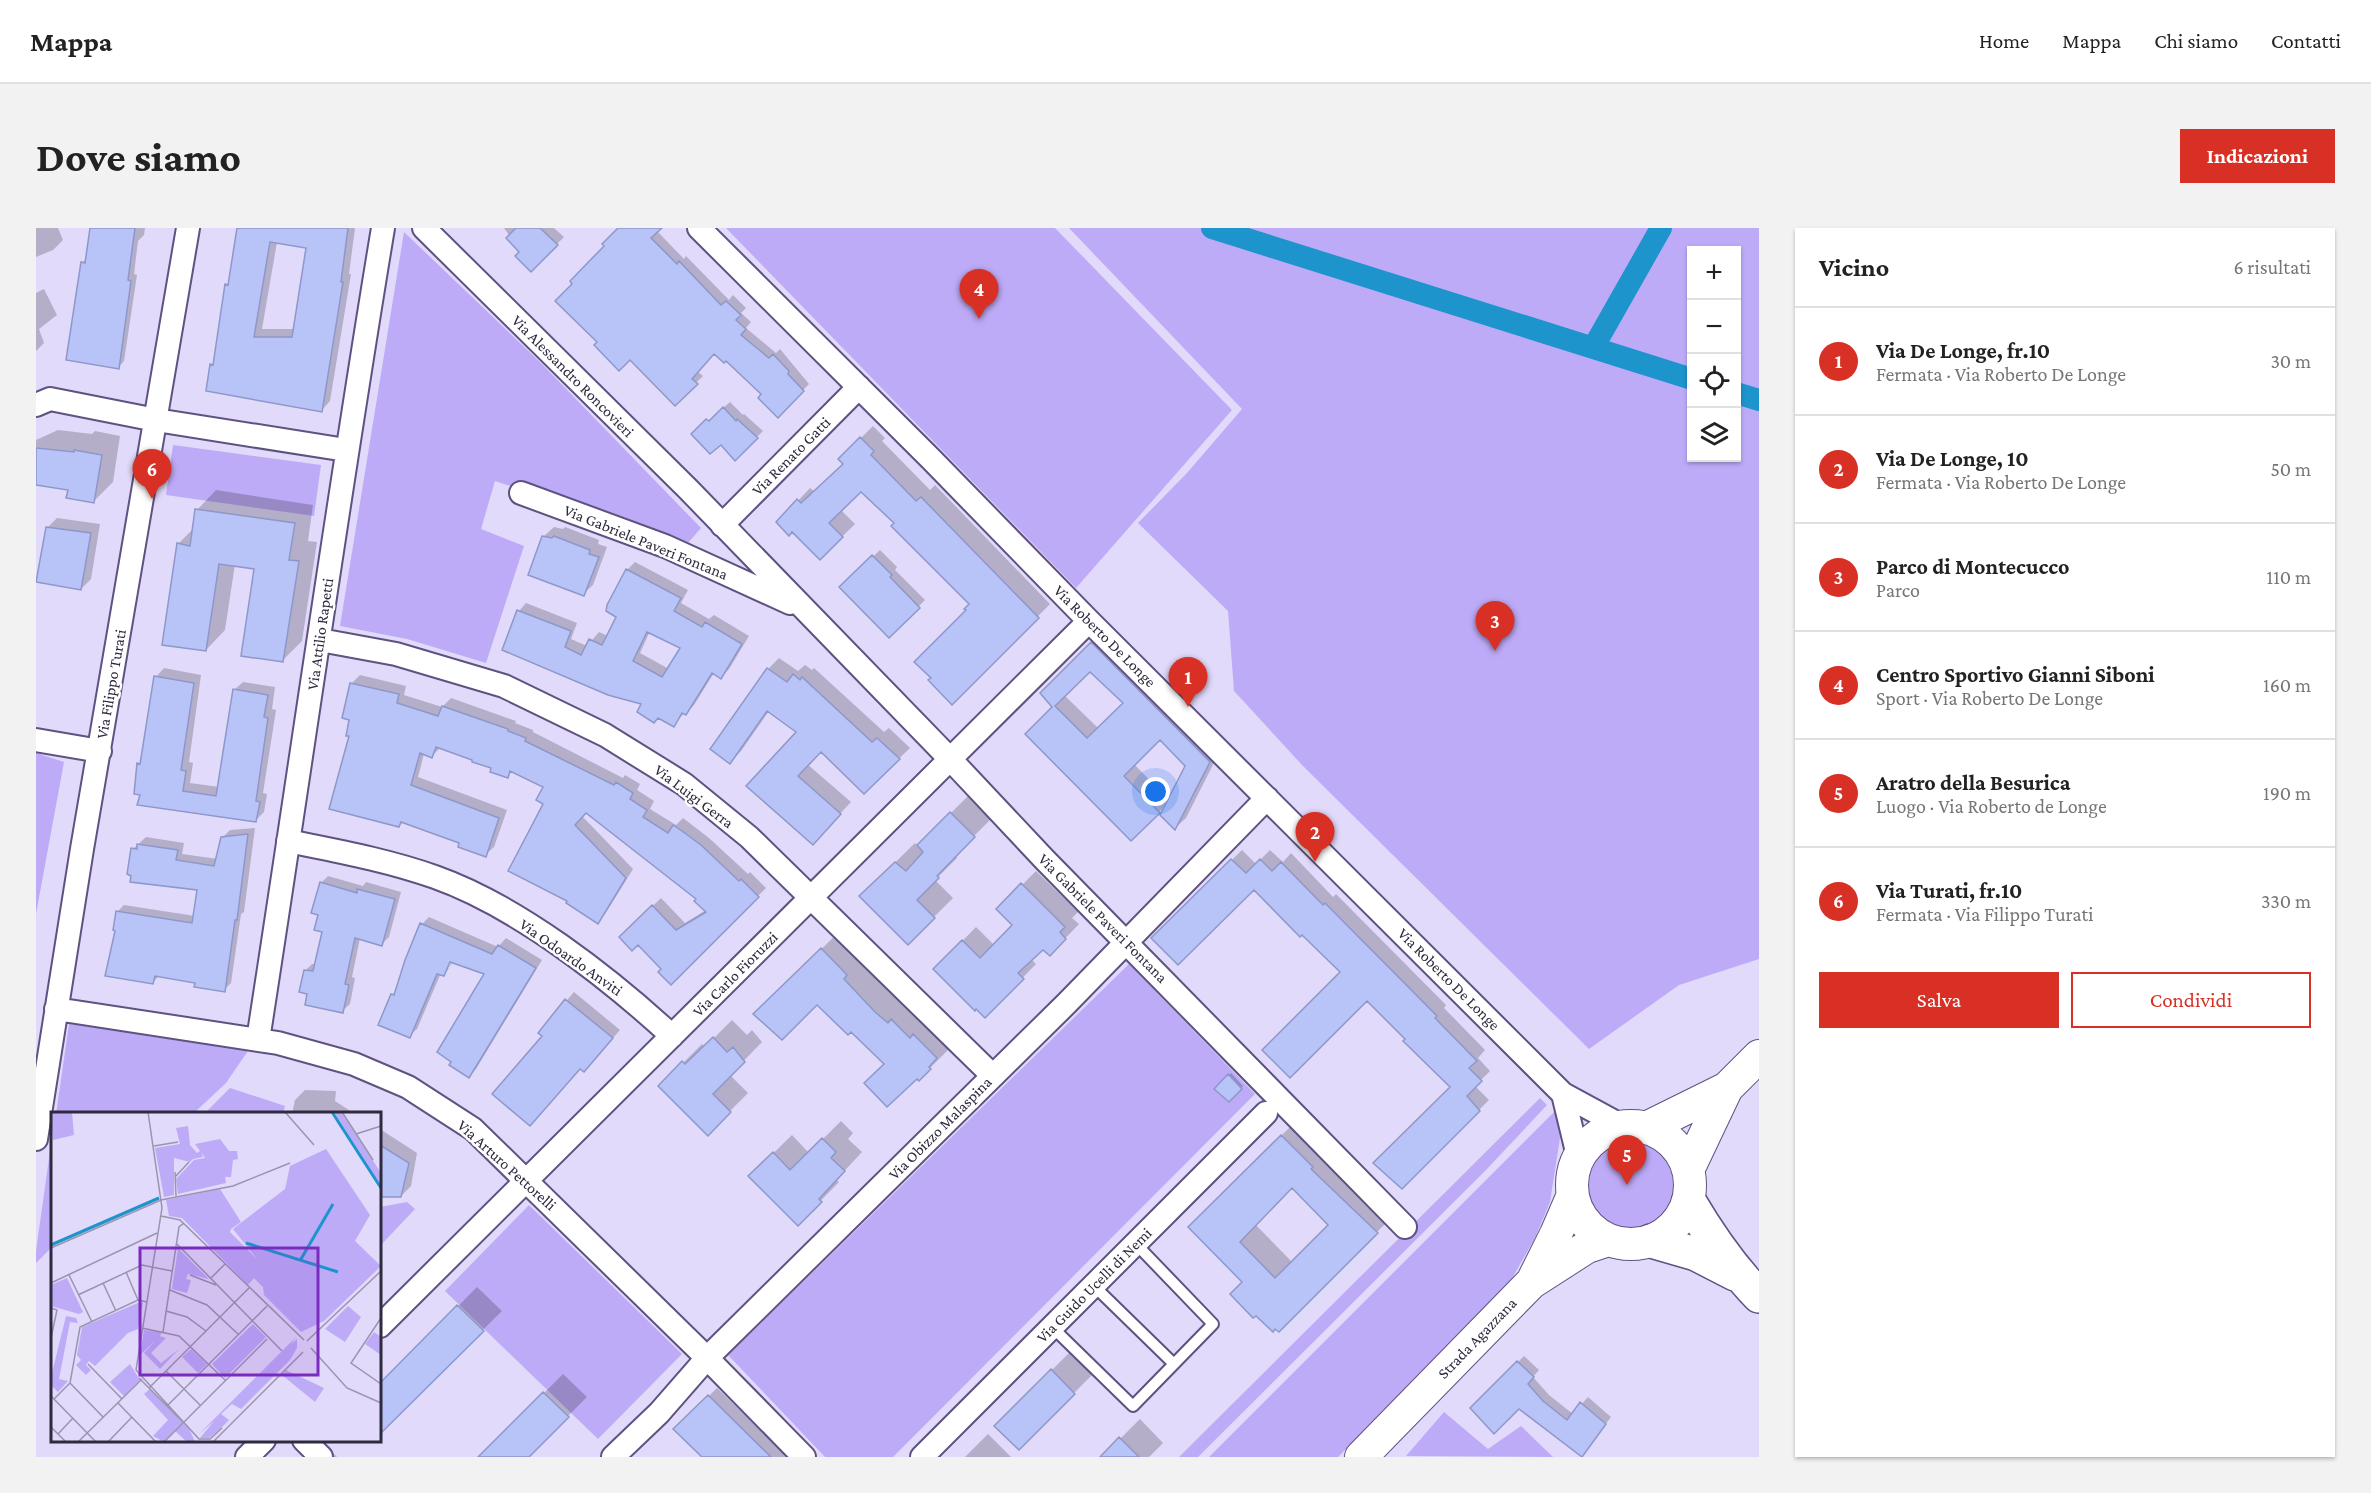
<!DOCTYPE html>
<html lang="it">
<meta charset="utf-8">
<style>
body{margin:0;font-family:"Crimson Pro",serif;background:#f2f2f2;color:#222}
.controls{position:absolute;right:18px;top:18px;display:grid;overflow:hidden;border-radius:0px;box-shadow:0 2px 4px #0004}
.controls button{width:54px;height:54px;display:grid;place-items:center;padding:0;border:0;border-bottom:2px solid #e0e0e0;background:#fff;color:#222;font:30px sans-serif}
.you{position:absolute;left:1120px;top:564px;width:21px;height:21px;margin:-15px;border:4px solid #fff;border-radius:50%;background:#1a73e8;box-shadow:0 0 0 9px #1a73e833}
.badge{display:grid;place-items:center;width:39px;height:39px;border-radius:50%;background:#d93025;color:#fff;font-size:20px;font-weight:700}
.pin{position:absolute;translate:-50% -50px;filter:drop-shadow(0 2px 3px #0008)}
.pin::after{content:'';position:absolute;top:32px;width:21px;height:18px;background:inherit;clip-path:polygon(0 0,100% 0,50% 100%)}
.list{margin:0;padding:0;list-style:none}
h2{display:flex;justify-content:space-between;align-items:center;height:78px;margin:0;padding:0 24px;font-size:26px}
h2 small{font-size:20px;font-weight:400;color:#767676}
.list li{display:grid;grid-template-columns:39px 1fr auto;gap:18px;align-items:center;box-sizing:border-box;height:108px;padding:0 24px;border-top:2px solid #e0e0e0}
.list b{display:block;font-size:22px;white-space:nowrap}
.list p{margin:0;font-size:20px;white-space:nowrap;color:#767676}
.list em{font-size:20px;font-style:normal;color:#767676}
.actions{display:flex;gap:12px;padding:18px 24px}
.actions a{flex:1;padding:14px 0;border:2px solid #d93025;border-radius:0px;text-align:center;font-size:21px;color:#d93025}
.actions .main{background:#d93025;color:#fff}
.icon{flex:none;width:33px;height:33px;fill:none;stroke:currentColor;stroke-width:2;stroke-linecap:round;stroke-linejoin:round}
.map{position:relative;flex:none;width:1723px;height:1229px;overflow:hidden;border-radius:0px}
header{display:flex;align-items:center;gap:36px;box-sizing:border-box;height:84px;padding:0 30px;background:#fff;border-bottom:2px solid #e0e0e0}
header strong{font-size:28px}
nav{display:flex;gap:33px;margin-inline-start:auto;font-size:21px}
.intro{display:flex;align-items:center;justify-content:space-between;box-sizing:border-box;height:144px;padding:0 36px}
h1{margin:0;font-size:42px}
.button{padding:15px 27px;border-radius:0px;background:#d93025;color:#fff;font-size:21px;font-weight:700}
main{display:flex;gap:36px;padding:0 36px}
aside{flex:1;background:#fff;border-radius:0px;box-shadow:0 2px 4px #0004}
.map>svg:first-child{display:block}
</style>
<header>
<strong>Mappa</strong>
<nav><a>Home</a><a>Mappa</a><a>Chi siamo</a><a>Contatti</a></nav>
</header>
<div class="intro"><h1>Dove siamo</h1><a class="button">Indicazioni</a></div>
<main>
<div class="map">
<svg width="1723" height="1229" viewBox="0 0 1723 1229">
<rect width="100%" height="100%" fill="#e1dafa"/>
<!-- green -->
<path fill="#beabf8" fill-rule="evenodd" d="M690,0H1019L1196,182L1040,360Z
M1033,0H1723V731L1643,757L1553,821L1267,538L1198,463L1192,383L1102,295L1151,245L1206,181ZM1656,22H1700V230H1656Z
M368,4L505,135L665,300L651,316L459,253L445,301L488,318L450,435L371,411L304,398Z
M137,217L285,237L278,288L130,267Z
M0,525L28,534L0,686Z
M1093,736L1219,866L857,1229H789L692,1127Z
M33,796L214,820L190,855L158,885L20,886Z
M194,860L249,878L247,885H169Z
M1504,870L1511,877L1450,942L1162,1229H1143Z
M1519,883L1524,910L1514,974L1499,1010L1474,1054L1302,1229H1173Z
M16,909V1019L0,1035V1023Z
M1548 957a47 47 0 1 1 94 0a47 47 0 1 1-94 0Z
M371,974L379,981L344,1018V979Z
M493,977L646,1126L562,1211L409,1063Z
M1408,1184L1452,1221L1485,1198L1517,1229L1370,1228Z"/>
<!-- shadow -->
<path fill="#0003" fill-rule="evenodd" d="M0,0H22L27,12L17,22L0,29Z
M56,0H109L108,7L102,13L98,46L101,47L88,133L82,140L46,35L51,30Z
M202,0H319L313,46H315L294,173L286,182L176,137L178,134L190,57L194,53ZM241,14L272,19L259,101H226Z
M468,0H518L528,9L495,42L485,24Z
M584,0H622L621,3L648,31L650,28L693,72L697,67L710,80L705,85L715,94L710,100L740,125L744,121L773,156L742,188L727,166L690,131L679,124L662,144L667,148L639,176L594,130L563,114L538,56Z
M8,61L21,87L3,101L8,115L0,123V65Z
M694,174L707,187L708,186L727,203L699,231L685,215L657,206Z
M837,198L849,210L846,213L894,262L899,257L1014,376L916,475L935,376L861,295L825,262L805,282L819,296L784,330L756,302L742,294L774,260L779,264L808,236L804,231Z
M22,202L56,206L59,203L84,208L77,254L57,274L34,261L4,256L0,258V212Z
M180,262L277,277L272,313L281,314L266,413L247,432L220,340L199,336L189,402L170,422L142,316L158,300L161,282Z
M21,290L64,296L55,351L45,361L11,300Z
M518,299L527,301L529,299L563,312L562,316L571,319L557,357L547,366L508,308Z
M844,322L861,339L859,342L889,372L853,408L805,359Z
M599,334L652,362L645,375L673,391L678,387L713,408L693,441L685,449L678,445L658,477L650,485L649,484L638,497L607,475L573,465L483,383L490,375L541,395L535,411L551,418L563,404L572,408L582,388L591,342ZM614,403L646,420L633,441L604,425Z
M1066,405L1184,523L1150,590L1139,600L1130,577L1095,611L1018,479L1006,465ZM1054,441L1089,475L1062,500L1028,467ZM1124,510L1151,537L1133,572L1098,536Z
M743,430L762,443L769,437L776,442L778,440L848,504L853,500L874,520L828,564L786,522L771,536L815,574L787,604L712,558L762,504L733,483L705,523L694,534L676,521L732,441Z
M128,440L165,447L153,534L157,535L154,555L183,559L198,462L207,454L239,459L236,481L240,482L227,565L231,566L228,584L220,592L106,566L103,536L107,532L120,449Z
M324,447L370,458L368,467L406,479L415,470L480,493L479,495L497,502V504L587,550L589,547L604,556L601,562L618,573L614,581L640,597L647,590L673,610L712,646L714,644L730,660L635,755L627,741L602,715L585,709L625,670L649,695L670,682L663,671L550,584L546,588L597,641L569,686L561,694L509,575L510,558L477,543L471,548L438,531L404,520L396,528L388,526L382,549L471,582L458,619L449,627L425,614L367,594L363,598L314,507L315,491L308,489L316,455Z
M934,566L957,589L919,627L921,630L899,652L917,670L872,715L825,668L879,615L882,618Z
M219,600L208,684L205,686L195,755L188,762L160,754L124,747L117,754L81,702V684L88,677L159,688L163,661L97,621L110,609L148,615L146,626L182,631L186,610L194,602Z
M1206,622L1220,636L1234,622L1247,634L1255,625L1297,669L1300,666L1410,777L1408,780L1449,822L1442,830L1454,843L1439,858L1453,872L1366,959L1416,859L1306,744L1218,660L1117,710Z
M1000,643L1042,684L1036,690L1043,696L1014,726L1007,719L995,731L1000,736L949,788L899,741L940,699L958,717L978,697L962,681Z
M292,648L327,658L330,654L365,664L353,709L346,716L324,710L316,749L319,750L314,776L306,783L273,765L269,743L276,736H280L288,703L284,686L285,655Z
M393,689L462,719L470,710L506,732L440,841L433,848L450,745L417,734L408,747L405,745L381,801L373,808L356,767L361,762L386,696ZM418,728L413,740H410Z
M805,702L913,821L883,851L850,836L815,802L781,775L739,766Z
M538,764L584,802L556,834L544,839L504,804Z
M696,792L711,807L716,802L726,814L694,847L712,865L672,905L624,858L666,816L669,819Z
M1195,845L1207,858L1193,872L1180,861Z
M269,862L300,863L299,873L319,886H256L259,872Z
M1262,891L1357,988L1243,1102L1208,1054L1154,999ZM1256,958L1294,997L1256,1034L1219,996Z
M805,893L817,905L812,911L826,924L800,952L803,954L762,996L714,948L756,907L773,925Z
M344,901L381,925L375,958L365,968L344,969Z
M441,1059L466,1083L344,1204V1157Z
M1035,1123L1057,1146L983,1220L960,1198Z
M1488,1128L1503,1142L1497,1149L1513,1167L1537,1186L1552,1169L1575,1189L1545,1228L1483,1179L1436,1180Z
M527,1146L551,1169L491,1229H444Z
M681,1160L752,1229H670L640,1201Z
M1104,1191L1127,1215L1113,1229H1066Z
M952,1206L975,1229H929Z
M289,1217L301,1229H277Z"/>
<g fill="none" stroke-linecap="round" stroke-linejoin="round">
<!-- canal -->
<path stroke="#1d94cc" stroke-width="22" d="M1176,0L1656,151
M1557,120L1625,0
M1700,165L1723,172"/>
</g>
<!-- building -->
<path fill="#b8c3f8" stroke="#8d97c9" stroke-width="1.5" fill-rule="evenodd" d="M54,0H99L92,52L95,53L83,141L30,132L45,34L49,35Z
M201,0H312L305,54H307L286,184L170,163L174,136L177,137L189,56L192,57ZM234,14L270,20L256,109H218Z
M480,0H504L522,17L495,44L479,28L483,24L470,10Z
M582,0H626L615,10L641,36L643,33L685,77L690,73L705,87L700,92L710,101L705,107L733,130L737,126L753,143L752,146L768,163L742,190L722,170L725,166L690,133L688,135L678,126L656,151L662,156L639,178L594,132L583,143L558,117L561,114L519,73L536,56L534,53L568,18L566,16Z
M687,179L700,193L701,191L722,210L699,233L685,217L674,226L655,206L670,191L673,193Z
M824,209L838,223L835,227L880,273L885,269L1003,390L916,477L892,452L895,450L878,434L930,382L928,381L933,376L855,298L858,295L825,264L793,295L807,309L784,332L756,304L753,308L740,294L761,271L765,275L807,236L802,231Z
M0,220L38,224V222L66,227L58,275L30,270L32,262L0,257Z
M159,281L259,295L253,332L263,333L247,434L205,428L218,341L183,336L170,423L126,417L141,315L154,318Z
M10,299L55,305L45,362L0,354Z
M506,308L516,310L518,308L554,322L553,326L563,329L548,368L492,347Z
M836,327L856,347L854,349L884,380L853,410L803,359Z
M590,341L645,370L638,383L666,399L669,394L706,416L685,451L676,445L650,487L646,485L638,499L622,490L618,495L601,484L605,476L572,467L466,422L481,382L535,403L529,419L545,427L553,411L566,417L580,389L570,383L571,377ZM611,404L644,420L626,449L597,433Z
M1055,414L1174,534L1139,602L1124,587L1149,538L1124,512L1088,548L1124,585L1095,613L989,506L1016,479L1004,465ZM1054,444L1087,475L1051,510L1019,478Z
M731,440L751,454L757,446L764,452L766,449L836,514L841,510L864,531L828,566L785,524L762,548L805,586L777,617L710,558L760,504L731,483L694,536L674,521Z
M118,448L158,455L145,542L150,543L147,563L180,568L197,461L232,467L228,489L232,490L220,573L224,574L220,594L101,577L104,567L98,566L101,535L104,536Z
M314,455L363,466L361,475L402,488L406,478L472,501V503L490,510L489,513L578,557L580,554L597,565L594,571L611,582L607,589L632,605L637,597L646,603L665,617L703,653L705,651L723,669L635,757L622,744L625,741L602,717L596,723L583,709L616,677L640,702L670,684L658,673L660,671L550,585L539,597L590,650L562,696L530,675L531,673L472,643L507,576L500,572L507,559L474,543L472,550L454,544L455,540L436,534V532L400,519L396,530L384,525L375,557L463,590L450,629L422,619L423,615L365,594L363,599L293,581L313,508H310L313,492L306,490Z
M914,584L939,609L901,648L903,650L881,672L899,690L872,717L823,668L859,634L870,643L887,624L881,617Z
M212,606L201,692H199L189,764L158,759L159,755L119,748L117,756L69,748L79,703L77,702L80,683L156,695L161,662L94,654L95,648L91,646L95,620L101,621V616L142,622L140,632L178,638L185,609Z
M1195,631L1210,645L1224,631L1236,643L1245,634L1287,677L1289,675L1401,788L1399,790L1441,833L1433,840L1446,853L1431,868L1444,883L1366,961L1337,935L1414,859L1367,813L1369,811L1331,773L1254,850L1226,822L1304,744L1266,707L1264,709L1218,662L1142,737L1115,710Z
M284,654L321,665V661L359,671L346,718L319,710L309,756L313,757L307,785L269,777L271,766L263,764L268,742L277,743L286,704L278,702L282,687L275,685Z
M985,655L1029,699L1024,704L1030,711L1014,728L1007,722L982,745L988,751L949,790L940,781L939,783L897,741L926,712L944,730L976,697L960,681Z
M384,695L456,726L462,717L500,740L433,850L413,837L415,834L401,824L448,746L414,734L408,748L401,746L374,810L342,797L355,766L358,767L369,732Z
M785,720L811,747L808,751L839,784L852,795L855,791L874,810L877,806L901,830L893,839L895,841L883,853L881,851L851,879L828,855L848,836L815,804L812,807L781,777L746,812L717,786Z
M529,771L577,810L548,844L544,841L494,898L456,866L506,808L502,805Z
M677,809L691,824L697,819L709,834L677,866L695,884L672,908L622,858L646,833L649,836Z
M1192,846L1206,861L1193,874L1178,861Z
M1245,907L1277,939L1275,941L1342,1005L1243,1104L1239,1101L1237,1104L1220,1088L1217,1090L1194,1066L1206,1054L1152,999ZM1256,960L1292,997L1239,1050L1204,1014Z
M786,910L800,924L795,930L809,943L783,971L786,974L762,998L712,948L737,924L754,942Z
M344,917L373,935L365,969H344Z
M421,1077L448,1103L344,1206V1155Z
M1481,1133L1498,1149L1492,1156L1507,1173L1531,1192L1544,1174L1570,1196L1546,1229L1483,1181L1458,1206L1434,1180Z
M1015,1141L1039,1166L983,1222L958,1198Z
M507,1164L533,1189L493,1229H442Z
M672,1167L735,1229H666L637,1201Z
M1083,1209L1103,1229H1064Z"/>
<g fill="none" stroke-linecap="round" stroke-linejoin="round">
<defs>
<path id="lane" d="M1057,1057L1138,1136
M1016,1099L1097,1178L1177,1096L1099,1015"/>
<path id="street" d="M388,0L652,261L915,532L1009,632L1369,999
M663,0L895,231L1053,393L1527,866L1586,898
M0,177L14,171L120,192L310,222
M485,265L629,318L754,375
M686,297L823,159
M284,412L360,426L468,458L569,507L648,556L713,609L957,848
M0,512L64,523
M252,613C301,623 351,632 399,649C481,678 572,749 636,808
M20,781L242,815L318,836L372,859L437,901L671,1130L768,1229
M222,812C264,542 302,270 347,0
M1527,866L1542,928
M0,911L46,621L152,0
M344,1098L1053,393
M268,1212L285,1229
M211,1229L228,1212
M577,1229L623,1185L671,1130L1031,775L1231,570
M886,1229L1230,885"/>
<path id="secondary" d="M1536 957a59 59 0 1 1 118 0a59 59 0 1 1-118 0Z
M1612,899L1691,860L1723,828
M1653,940L1691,860
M1497,1052L1520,1006L1536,969
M1325,1229L1495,1055L1551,1019L1572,1012"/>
<path id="primary" d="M1653,973C1673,1007 1695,1039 1723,1068
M1615,1013L1660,1026L1699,1046"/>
</defs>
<!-- lane casing -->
<use href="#lane" stroke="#5f5281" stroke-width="14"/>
<!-- street casing -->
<use href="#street" stroke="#5f5281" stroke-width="26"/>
<!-- secondary casing -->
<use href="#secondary" stroke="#5f5281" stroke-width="34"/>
<!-- primary casing -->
<use href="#primary" stroke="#5f5281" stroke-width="36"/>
<!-- lane -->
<use href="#lane" stroke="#fff" stroke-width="10"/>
<!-- street -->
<use href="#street" stroke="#fff" stroke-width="22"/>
<!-- secondary -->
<use href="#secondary" stroke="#fff" stroke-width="32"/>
<!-- primary -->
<use href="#primary" stroke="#fff" stroke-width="33"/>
</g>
<g text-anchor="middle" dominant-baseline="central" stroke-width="5" stroke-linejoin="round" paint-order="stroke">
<!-- street labels -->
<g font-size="16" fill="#2f2a3e" stroke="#fff">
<text transform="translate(537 148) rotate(45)">Via Alessandro Roncovieri</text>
<text transform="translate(755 228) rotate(-45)">Via Renato Gatti</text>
<text transform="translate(610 314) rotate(22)">Via Gabriele Paveri Fontana</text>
<text transform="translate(284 406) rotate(-82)">Via Attilio Rapetti</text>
<text transform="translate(1069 408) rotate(45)">Via Roberto De Longe</text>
<text transform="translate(75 456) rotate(-80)">Via Filippo Turati</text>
<text transform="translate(658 568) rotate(37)">Via Luigi Gerra</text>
<text transform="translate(1067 690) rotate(45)">Via Gabriele Paveri Fontana</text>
<text transform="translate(535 729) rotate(35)">Via Odoardo Anviti</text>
<text transform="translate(699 746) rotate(-45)">Via Carlo Fioruzzi</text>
<text transform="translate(1413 751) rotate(45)">Via Roberto De Longe</text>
<text transform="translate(904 900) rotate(-45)">Via Obizzo Malaspina</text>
<text transform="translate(471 937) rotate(42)">Via Arturo Pettorelli</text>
<text transform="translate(1058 1057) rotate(-45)">Via Guido Ucelli di Nemi</text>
<text transform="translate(1441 1110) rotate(-46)">Strada Agazzana</text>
</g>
</g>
<!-- overview -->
<g transform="translate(15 884)">
<rect width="330" height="330" fill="#e1dafa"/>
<path d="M21,0L23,23L2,28L0,1ZM283,0H290L330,61V74ZM137,14L139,33L146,41L149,39L144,32L169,27L178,39H186L187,47L182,48L180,65H174L175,71L127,82L125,67L143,48L154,46L150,40L152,45L142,47L139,50L123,46V83L113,85L104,36L129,32L125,16ZM275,37L319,103L304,129L330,154L273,209L250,220L213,183L212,175L203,166L197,173L131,106L118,104L115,88L169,77L190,110L180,117L179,120L206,147L182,117L234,77L239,54ZM127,136L158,167L137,162L135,167L140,168L136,181L121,177ZM16,166L32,200L28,202L0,194V173ZM89,190L92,191L87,217L77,221L44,254L38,249L35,253L40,258L35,263L25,253L30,248L26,243L31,215ZM297,194L310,205L294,230L274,217ZM15,204L25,206L27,211L19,210L8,267L17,269L7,280L0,273V265ZM202,212L215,225L174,266L161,252ZM93,218L111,220L109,224L115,226L100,241L110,251L128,237L109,257L93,241L104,229L89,243ZM323,220L330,225V243L314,232ZM245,225L240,232L246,227V236L239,248L190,297L181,292L170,302L178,308L168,318L158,326H149L163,309L147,323ZM140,237L156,252L147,261L131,245ZM79,252L89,268L73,284L59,270ZM235,258L273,276L264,290L231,263ZM99,277L137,314L144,330H136L124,319L113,330L102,324L117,308L93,282Z" fill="#beabf8"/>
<path fill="none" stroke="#1d94cc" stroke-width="3" d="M281,0L330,76M195,131L287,160M0,133L108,86M250,147L282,92"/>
<path fill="none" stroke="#9a94af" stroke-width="1.5" d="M234,0L263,33M291,0L322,48M305,22L330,14M103,34L127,30M124,60L125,84M124,65L138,50M110,104L129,108L253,228M126,132L231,239M0,136L110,88L182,74L239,51M75,160L87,188M18,163L41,210M139,163L165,173M160,166L174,152M0,171L106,121M52,171L65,199M119,178L156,193L188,223M27,183L91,153L121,159M0,196L6,198L0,226M115,199L136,205L155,219M330,206L300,251L330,272M91,216L128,224L175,269M112,220L128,115L133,111M256,229L330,159M260,236L296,276L330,291M37,252L71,287M85,258L111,96L97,0M85,258L148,327H159L171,316M115,259L150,294M88,266L133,311M98,276L198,176M0,284L45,330M3,287L19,271M67,291L105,330M116,294L216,194M52,305L19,271L29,215L87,188L96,190M0,315L15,330M7,322L22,306M27,330L91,267M57,330L81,305M113,330L216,227M162,330L252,240"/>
<path fill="#7b2cbf" fill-opacity="0.15" stroke="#7b2cbf" stroke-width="3" d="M89,136H267V263H89Z"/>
<rect width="330" height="330" fill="none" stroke="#2f2a3e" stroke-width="3"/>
</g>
</svg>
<div class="controls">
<button>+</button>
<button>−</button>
<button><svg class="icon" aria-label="locate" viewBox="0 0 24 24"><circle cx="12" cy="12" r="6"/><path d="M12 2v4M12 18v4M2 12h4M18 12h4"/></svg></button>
<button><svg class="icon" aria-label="layers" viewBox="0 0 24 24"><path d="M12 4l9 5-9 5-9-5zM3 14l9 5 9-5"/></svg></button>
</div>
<div class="you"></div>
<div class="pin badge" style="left:1152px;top:479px">1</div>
<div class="pin badge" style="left:1279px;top:634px">2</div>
<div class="pin badge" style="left:1459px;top:423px">3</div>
<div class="pin badge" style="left:943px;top:91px">4</div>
<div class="pin badge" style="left:1591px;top:957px">5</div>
<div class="pin badge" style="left:116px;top:271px">6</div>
</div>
<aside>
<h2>Vicino<small>6 risultati</small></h2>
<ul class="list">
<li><span class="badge">1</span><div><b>Via De Longe, fr.10</b><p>Fermata · Via Roberto De Longe</p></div><em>30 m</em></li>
<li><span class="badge">2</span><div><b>Via De Longe, 10</b><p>Fermata · Via Roberto De Longe</p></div><em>50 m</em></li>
<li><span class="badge">3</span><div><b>Parco di Montecucco</b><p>Parco</p></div><em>110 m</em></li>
<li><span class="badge">4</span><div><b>Centro Sportivo Gianni Siboni</b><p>Sport · Via Roberto De Longe</p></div><em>160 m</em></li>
<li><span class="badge">5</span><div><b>Aratro della Besurica</b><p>Luogo · Via Roberto de Longe</p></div><em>190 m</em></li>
<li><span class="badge">6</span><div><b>Via Turati, fr.10</b><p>Fermata · Via Filippo Turati</p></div><em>330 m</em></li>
</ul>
<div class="actions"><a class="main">Salva</a><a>Condividi</a></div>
</aside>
</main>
